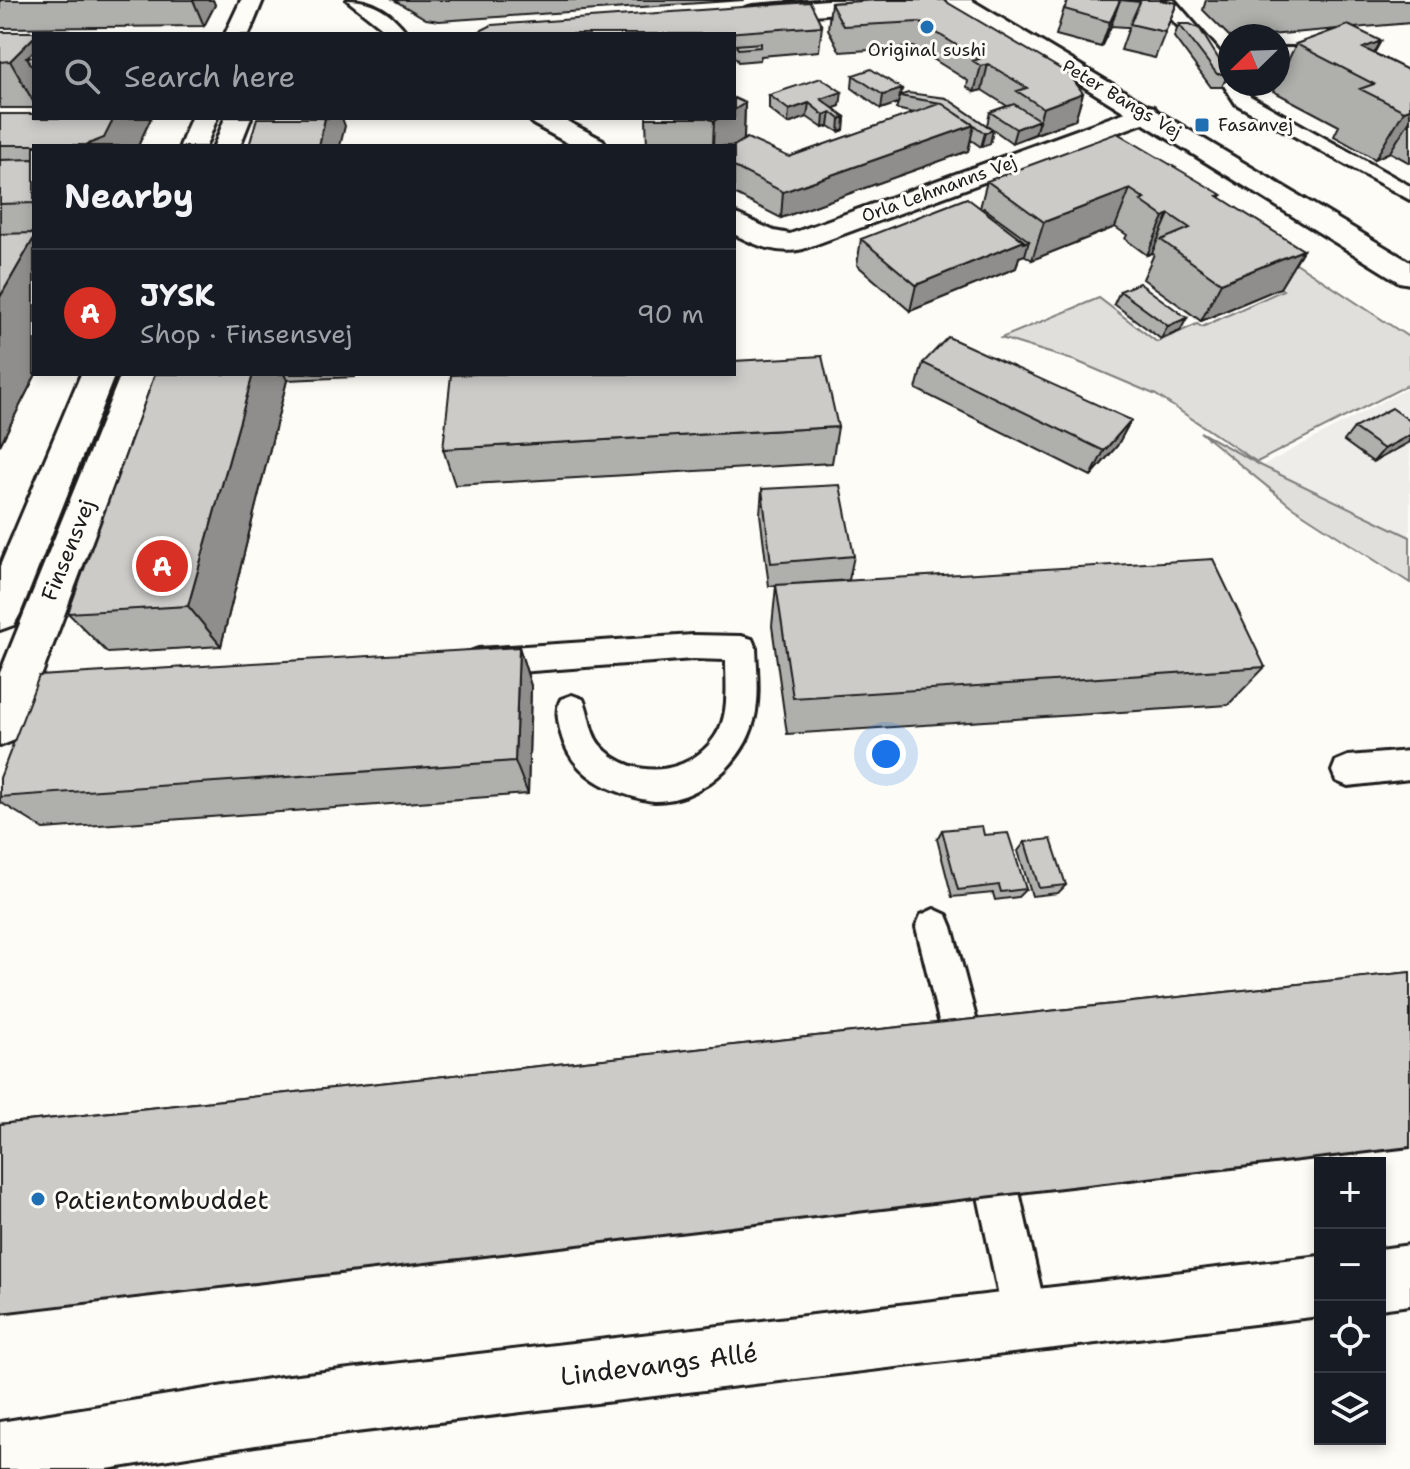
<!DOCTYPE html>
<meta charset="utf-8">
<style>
body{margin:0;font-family:"Shantell Sans",sans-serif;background:#242831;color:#f1f3f6}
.controls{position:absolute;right:24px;bottom:24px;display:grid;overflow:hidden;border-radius:0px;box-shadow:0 4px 12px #0003}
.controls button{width:72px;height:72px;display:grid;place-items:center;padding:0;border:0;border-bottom:2px solid #363941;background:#171b24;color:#f1f3f6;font:40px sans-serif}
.compass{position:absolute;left:1218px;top:24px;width:72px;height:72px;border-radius:50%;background:#171b24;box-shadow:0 4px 12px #0003;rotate:247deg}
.you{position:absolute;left:886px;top:754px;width:28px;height:28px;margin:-20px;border:6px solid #fff;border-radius:50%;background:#1a73e8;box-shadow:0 0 0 12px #1a73e833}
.badge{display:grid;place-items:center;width:52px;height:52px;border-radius:50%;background:#d93025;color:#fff;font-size:26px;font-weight:700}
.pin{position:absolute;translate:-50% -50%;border:4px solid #fff;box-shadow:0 2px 8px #0006}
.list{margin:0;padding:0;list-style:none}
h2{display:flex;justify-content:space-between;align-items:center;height:104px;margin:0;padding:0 32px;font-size:34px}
h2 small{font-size:26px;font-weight:400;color:#9ea1a6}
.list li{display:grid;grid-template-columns:52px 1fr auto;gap:24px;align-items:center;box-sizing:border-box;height:128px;padding:0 32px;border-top:2px solid #363941}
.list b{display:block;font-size:30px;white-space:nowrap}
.list p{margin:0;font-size:26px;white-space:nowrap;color:#9ea1a6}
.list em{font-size:26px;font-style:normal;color:#9ea1a6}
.icon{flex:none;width:44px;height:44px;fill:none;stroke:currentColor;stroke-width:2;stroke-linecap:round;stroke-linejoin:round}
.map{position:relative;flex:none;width:1410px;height:1469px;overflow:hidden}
.search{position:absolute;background:#171b24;box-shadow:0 4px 12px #0003;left:32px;top:32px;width:704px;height:88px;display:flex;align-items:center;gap:20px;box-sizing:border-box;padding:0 28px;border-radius:0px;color:#9ea1a6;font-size:30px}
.panel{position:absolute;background:#171b24;box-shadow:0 4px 12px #0003;left:32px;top:144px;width:704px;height:232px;border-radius:0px}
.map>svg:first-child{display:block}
</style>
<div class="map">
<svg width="1410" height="1469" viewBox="0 0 1410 1469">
<rect width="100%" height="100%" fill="#fdfcf7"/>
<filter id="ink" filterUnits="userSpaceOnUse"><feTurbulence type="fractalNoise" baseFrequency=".0125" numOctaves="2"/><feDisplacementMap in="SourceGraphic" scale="16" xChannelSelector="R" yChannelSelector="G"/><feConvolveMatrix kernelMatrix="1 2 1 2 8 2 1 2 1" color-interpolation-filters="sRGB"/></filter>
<g filter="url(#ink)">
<!-- built -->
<path fill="#eeede9" d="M1410,387V537L1262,466Z"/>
<!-- green -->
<path fill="#e0dfdb" stroke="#7e7e7c" stroke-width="2" d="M1237,224L1410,338V384L1257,462L1156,395L1076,361L1001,338L1099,298L1157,342L1197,324L1202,327L1283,290L1207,238Z
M1200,432L1262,466L1410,537V583L1291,506Z"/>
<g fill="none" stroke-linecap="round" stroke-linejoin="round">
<defs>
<path id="service" d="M347,0C374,0 391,12 408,34H390Z
M1162,0H1174L1221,54L1224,58L1221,62H1209L1162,8L1160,4Z
M1278,48H1306L1315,53L1306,58H1278Z
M1230,79V84H1241L1250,96L1410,186V200L1236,104L1223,84Z
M693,635L741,636L752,639L756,648C757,672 760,698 754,721C743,763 700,801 655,801C641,800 627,795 614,790C588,780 568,761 561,734C558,721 555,710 561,699L572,695L583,699C590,713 589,732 600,745C634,784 697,775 720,728C729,708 726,682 726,660L693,659L478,675L467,671L463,662L467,653L478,649Z
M1410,751V779L1348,786L1336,781L1332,771L1336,761L1348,756Z
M934,909L947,915L952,927L981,1037L976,1051L962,1056L948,1051L943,1037L916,927L921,915Z
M999,1175L1014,1181L1020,1196L1048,1321L1042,1337L1026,1343L1010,1337L1004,1321L978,1196L984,1181Z"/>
<path id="minor" d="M241,0H263L249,34H225Z
M1145,105L1154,107L1158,113L1154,119L803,249C778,255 755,245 734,234V213L774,231L790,234Z
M529,118H561L603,140L606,146H573L533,124Z
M1410,1245V1305L1380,1309V1249Z
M1320,1256V1316L281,1441L107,1469H0V1422L281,1377Z"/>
<path id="tertiary" d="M827,0H921L918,5L910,7L753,20L745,18L741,13L745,8L753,6Z
M944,0H971L1410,262V284L1399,282Z
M191,118H217L206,146H180Z
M225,118H251L240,146H214Z
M81,374H115L20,614L14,625L0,630V566Z
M121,374H155L22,727L15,740L0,746V673Z"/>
</defs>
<!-- service casing -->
<use href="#service" stroke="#1c1c1c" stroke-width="6"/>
<!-- minor casing -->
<use href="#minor" stroke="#1c1c1c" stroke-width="6"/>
<!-- tertiary casing -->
<use href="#tertiary" stroke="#1c1c1c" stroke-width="6"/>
<!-- service -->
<use href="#service" fill="#fdfcf7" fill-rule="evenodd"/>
<!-- minor -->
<use href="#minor" fill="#fdfcf7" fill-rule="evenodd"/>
<!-- tertiary -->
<use href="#tertiary" fill="#fdfcf7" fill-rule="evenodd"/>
</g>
<!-- wall -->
<path fill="#afafac" stroke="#1c1c1c" stroke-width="2" d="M0,0H213L215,5L204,26L0,28Z
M394,0H744L439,21L426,19Z
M878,0L1083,93L1075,120L1012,143L987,125L990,112L1007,106L982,90L974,92L967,87L968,81L914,47L840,52L828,29L831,3Z
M1069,0H1159L1177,3L1155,58L1121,50L1129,27H1126L1111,26L1101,47L1056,35L1064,9Z
M1206,0H1410V23L1353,28L1374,53L1410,71V163L1390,152L1375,159L1334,136L1339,126L1273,91L1276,84H1278V81L1296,44L1338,29L1257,36L1230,37L1203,10Z
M1179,24L1228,74L1222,87H1211L1174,37Z
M822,26L819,51L761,56L760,60L738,62L736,58H734V34H481Z
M0,32H39L40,34H34V108H0Z
M853,75L902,89L900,95L946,98L993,130L990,144L981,147L971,140L968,151L781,218L734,194V146H647L646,118H734L745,103L744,140L789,157L914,113L896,109L898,103L881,109L852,88Z
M769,95L840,106L833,108L845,117L844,130L839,132L829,126L823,128L807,117L788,124L769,109Z
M0,114L34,118H151L138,146H34V374H36L0,445Z
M987,181L1222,195L1220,198L1303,250L1280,288L1201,321L1143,279L1154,254L1152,253L1147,255L1125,239L1127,235L1115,227L1032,260L1024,255L1019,257L1016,268L910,311L857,265L861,239L980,208Z
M1120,291L1180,331L1161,339L1114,304Z
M923,363L1131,420L1117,446L1091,476L916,389Z
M155,374H356L355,377L287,380L221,646L108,653L68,613Z
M1410,421V442L1373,462L1344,441L1354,428Z
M838,427L832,463L455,485L443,449Z
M762,489L854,556L849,580L798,584L1265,667L1228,705L787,734L772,626L776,586H769L760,514Z
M519,647L531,686L528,794L44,829L0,802V778Z
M942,830L984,835L1026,889L1018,897L995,900L993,893L952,897L937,839Z
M1025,842L1066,885L1058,893L1032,896L1018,851Z
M1410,972V1148L0,1314V1124Z"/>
<!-- shaded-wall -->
<path fill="#8f8e8c" stroke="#1c1c1c" stroke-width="2" d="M193,0H213L215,5L204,26Z
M1120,0L1111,26L1101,47L1110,22Z
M34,37V57H27L34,70V103L10,61Z
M1381,41L1361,77L1363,48Z
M988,64L982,90L974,92L981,66Z
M902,89L898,103L881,109L883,95Z
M842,92L840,106L820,113L821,99Z
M1083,93L1075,120L1035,134L1043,108Z
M745,103L743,164L734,146H713L714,121L719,118H734V110Z
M809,103L807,117L788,124L789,110Z
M1410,109V120L1390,152L1375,159L1404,111Z
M831,112L829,126L823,128L824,115Z
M845,117L844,130L839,132L840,119Z
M114,118H151L138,146H87Z
M325,118H342L345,126L340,146H319Z
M1039,120L1035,134L1012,143L1016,129Z
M974,125L968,151L781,218L783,192Z
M993,130L990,144L981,147L985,133Z
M1130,189L1115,227L1032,260L1044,222Z
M1169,214L1152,253L1147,255L1164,217Z
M34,238V374H36L0,445V297Z
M1024,241H1029L1025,255L1019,257L1016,268L910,311L916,285Z
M1303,250L1280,288L1201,321L1221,283Z
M1187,318L1180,331L1161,339L1168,326Z
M253,374H284L287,380L221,646L188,606Z
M1131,420L1117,446L1091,476L1104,451Z
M1410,435V442L1373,462L1384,449Z
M519,647L531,686L528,794L515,761Z"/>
<!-- building -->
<path fill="#cccbc8" stroke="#1c1c1c" stroke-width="2" d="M878,0H943L1069,74L1083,93L1043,108L1017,91L1027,88L988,64L981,66L973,61L979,59L919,22L843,26L831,3Z
M1069,0H1159L1177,3L1165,32L1130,24L1140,2L1120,0L1110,22L1064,9Z
M810,2L822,26L712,34H481L480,31L492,25Z
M1179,24H1190L1200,29L1228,74H1217Z
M1348,25L1381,41L1363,48L1410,71V109L1404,111L1360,89L1374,84L1296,44Z
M0,32H39L37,34H34V37L10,61L0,62Z
M761,43V47L738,49L736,45Z
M34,51V57H27Z
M871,69L902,89L883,95L853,75Z
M821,78L842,92L821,99L845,117L840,119L831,112L824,115L809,103L789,110L769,95Z
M908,93L946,98L993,130L985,133L941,103L899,96Z
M734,98L745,103L734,110Z
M941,103L974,125L783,192L734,167V146L747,138L789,157Z
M1014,104L1039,120L1016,129L990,112Z
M0,114H34V118H114L104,138L86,145H0Z
M257,118H325L319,146H249Z
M707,118H719L714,121Z
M1117,133L1222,195L1218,196L1303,250L1221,283L1161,240L1190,228L1169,214L1164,217L1141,201L1145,199L1130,189L1044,222L987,181Z
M34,159V203L0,204V160Z
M967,198L1024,241L916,285L861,239Z
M984,208L1029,241L1024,243V241L982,209Z
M34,233V238L0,297V234Z
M1139,283L1187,318L1168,326L1120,291Z
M948,337L1131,420L1104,451L923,363Z
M822,356L838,427L443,449L451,375L476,374H734V361Z
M155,374H253L188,606L68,613Z
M1392,408L1410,421V435L1384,449L1354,428Z
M840,485L854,556L771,563L762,489Z
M1213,559L1265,667L793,698L776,585Z
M519,647L515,761L0,797V778L39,676Z
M982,826L984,835L1008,833L1026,889L1001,892L999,885L958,890L942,830Z
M1051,839L1066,885L1039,888L1025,842Z
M1410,972V1147L0,1313V1124Z"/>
</g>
<!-- markers -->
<g fill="#1f6fb2" stroke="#fdfcf7" stroke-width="3">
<circle cx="927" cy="27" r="8"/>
<rect x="1194" y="117" width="16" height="16" rx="4"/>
<circle cx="38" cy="1199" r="8"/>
</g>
<g text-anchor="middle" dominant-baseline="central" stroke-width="6" stroke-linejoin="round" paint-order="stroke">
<!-- far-poi labels -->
<g font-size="18" fill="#1c1c1c" stroke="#fdfcf7">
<text x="927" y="50">Original sushi</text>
<text x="1218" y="125" text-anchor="start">Fasanvej</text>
</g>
<!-- far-street labels -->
<g font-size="18" fill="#1c1c1c" stroke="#fdfcf7">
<text transform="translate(1122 99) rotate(31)">Peter Bangs Vej</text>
<text transform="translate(939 189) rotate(-20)">Orla Lehmanns Vej</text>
</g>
<!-- street labels -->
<g font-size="22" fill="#1c1c1c" stroke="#fdfcf7">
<text transform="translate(68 550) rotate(-68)">Finsensvej</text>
</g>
<!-- near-poi labels -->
<g font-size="26" fill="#1c1c1c" stroke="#fdfcf7" text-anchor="start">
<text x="54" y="1199">Patientombuddet</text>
</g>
<!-- near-street labels -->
<g font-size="26" fill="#1c1c1c" stroke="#fdfcf7">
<text transform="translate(659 1364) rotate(-7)">Lindevangs Allé</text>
</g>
</g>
</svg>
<div class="controls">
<button>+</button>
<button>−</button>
<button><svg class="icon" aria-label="locate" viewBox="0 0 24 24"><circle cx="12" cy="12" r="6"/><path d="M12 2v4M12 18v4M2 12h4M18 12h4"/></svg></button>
<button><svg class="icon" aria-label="layers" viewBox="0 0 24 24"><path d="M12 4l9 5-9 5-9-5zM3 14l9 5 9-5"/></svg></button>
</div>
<svg class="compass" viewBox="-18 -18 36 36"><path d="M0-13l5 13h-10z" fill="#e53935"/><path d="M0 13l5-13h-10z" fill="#9ea1a6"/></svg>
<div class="you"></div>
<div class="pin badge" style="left:162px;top:566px">A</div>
<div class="search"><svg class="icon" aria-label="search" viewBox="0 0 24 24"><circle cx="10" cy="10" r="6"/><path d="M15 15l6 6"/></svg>Search here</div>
<section class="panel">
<h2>Nearby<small></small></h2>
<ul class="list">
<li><span class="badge">A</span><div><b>JYSK</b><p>Shop · Finsensvej</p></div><em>90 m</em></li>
</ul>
</section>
</div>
